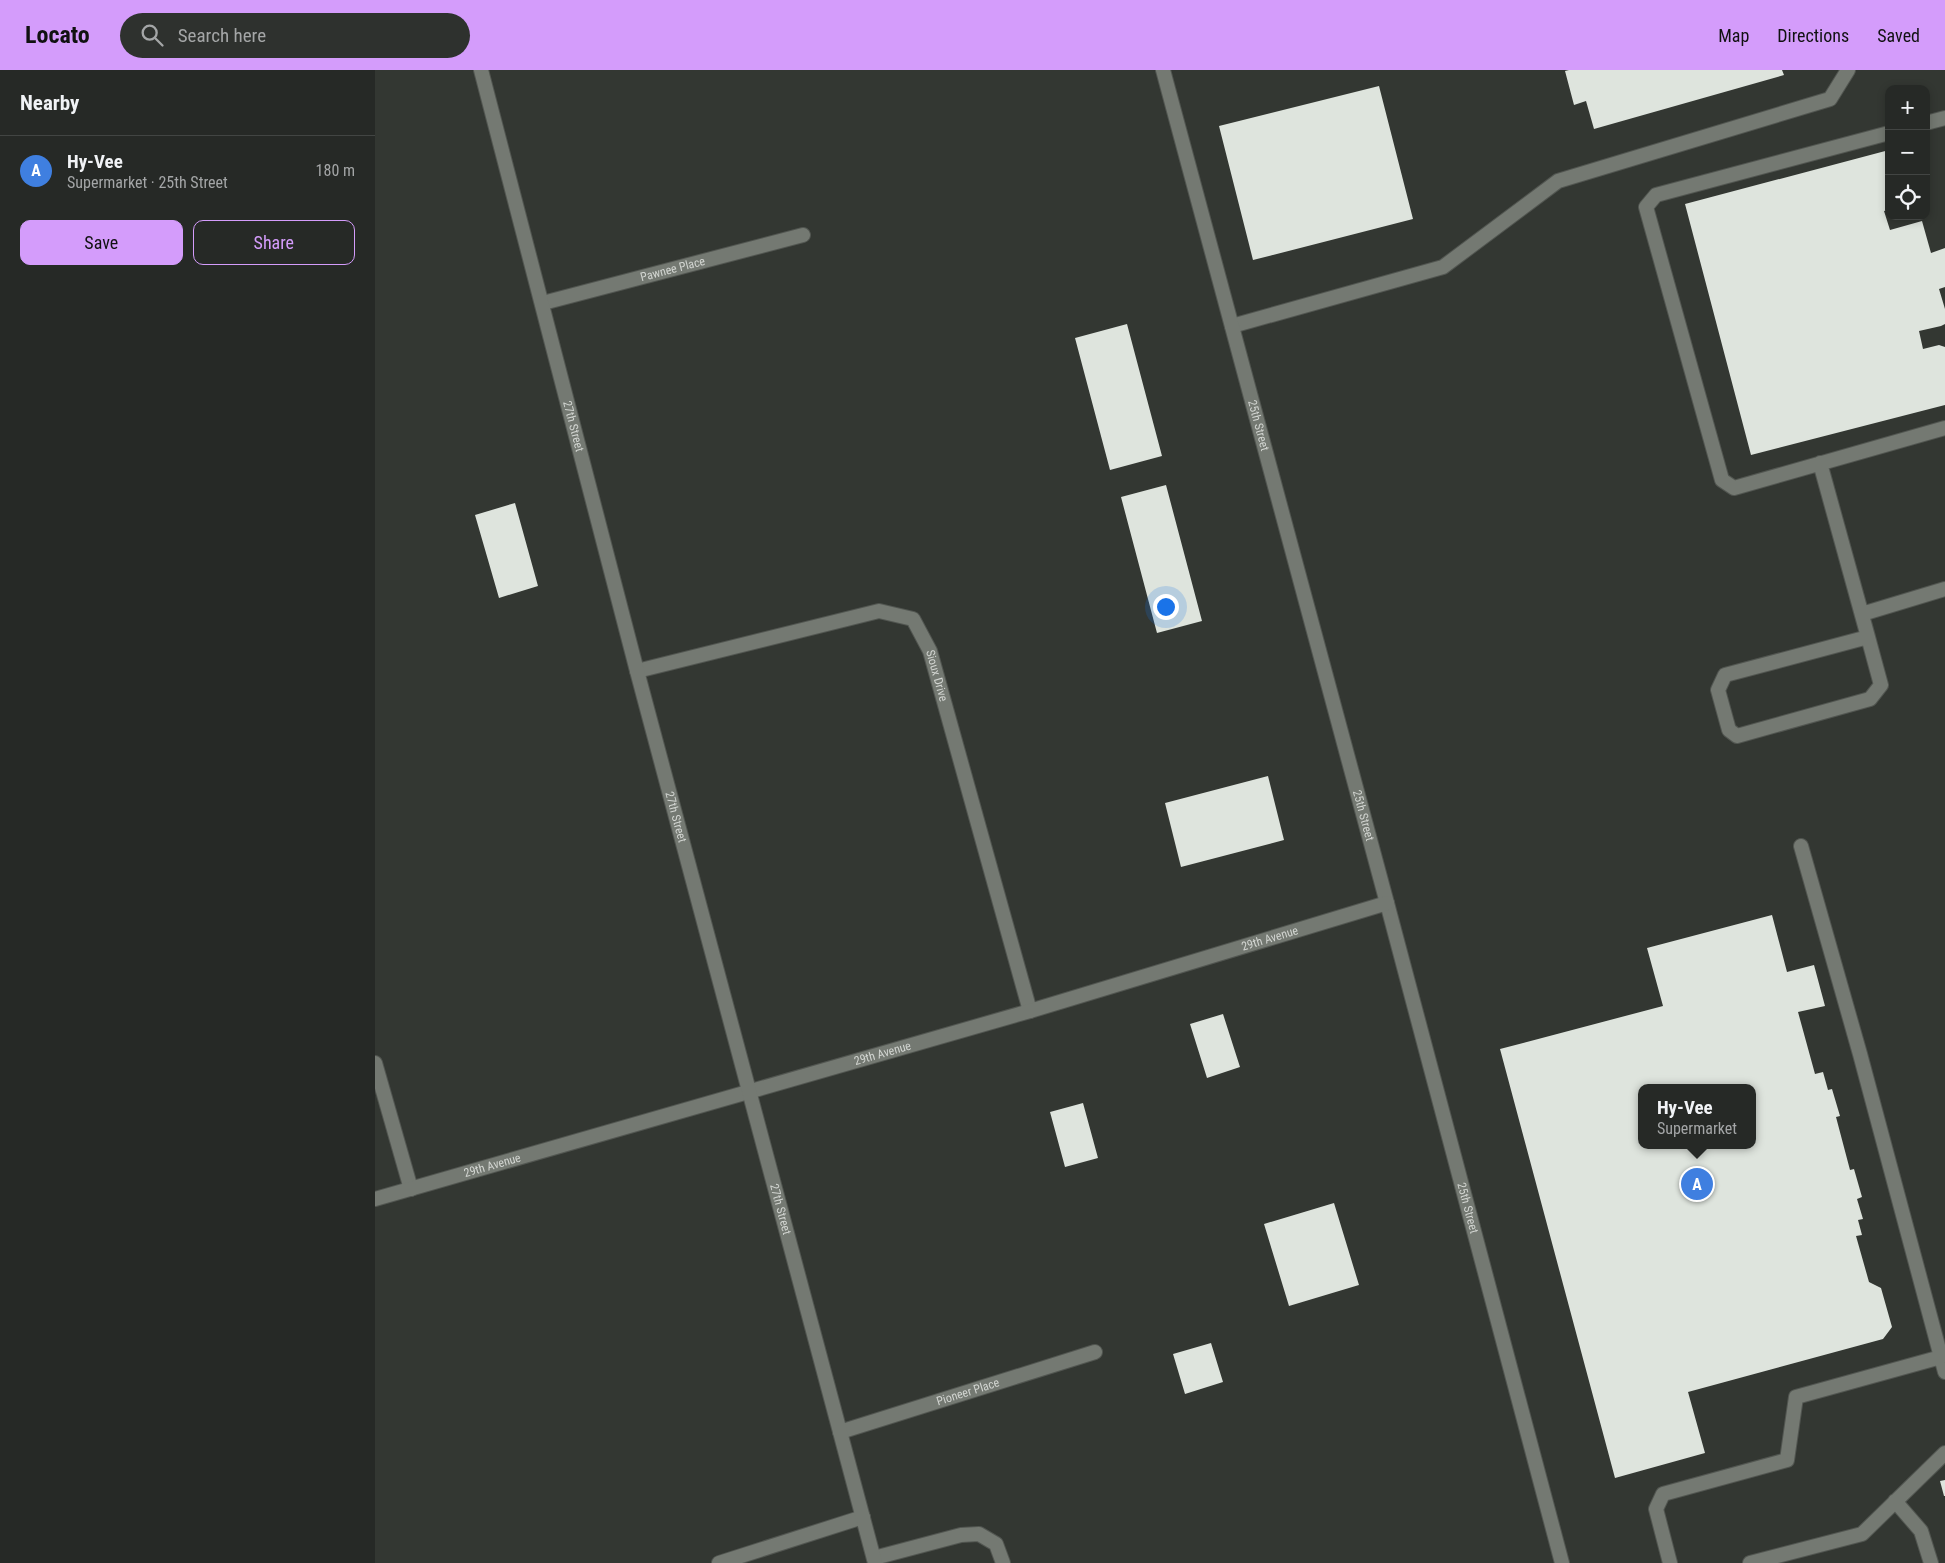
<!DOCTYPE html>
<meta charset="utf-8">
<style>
body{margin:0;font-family:"Roboto Condensed",sans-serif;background:#2e312e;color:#f1f3f6}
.controls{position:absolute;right:15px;top:15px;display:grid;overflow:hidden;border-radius:10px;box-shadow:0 2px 8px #0003}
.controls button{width:45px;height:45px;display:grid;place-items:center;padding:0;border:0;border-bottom:1px solid #424543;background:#262926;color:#f1f3f6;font:25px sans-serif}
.you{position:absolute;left:790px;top:536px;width:18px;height:18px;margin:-12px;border:4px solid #fff;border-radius:50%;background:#1a73e8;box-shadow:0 0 0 8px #1a73e833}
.badge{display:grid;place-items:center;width:32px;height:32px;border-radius:50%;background:#d49cfb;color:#fff;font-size:16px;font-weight:700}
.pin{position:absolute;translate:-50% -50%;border:2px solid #fff;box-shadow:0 1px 5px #0006}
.popup{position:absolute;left:1263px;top:1014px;width:118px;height:65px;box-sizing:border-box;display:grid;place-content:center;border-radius:10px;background:#262926;filter:drop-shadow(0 1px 4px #0005);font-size:16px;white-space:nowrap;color:#a4a6a7}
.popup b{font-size:19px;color:#f1f3f6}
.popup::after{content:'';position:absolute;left:50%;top:100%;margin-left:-10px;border:10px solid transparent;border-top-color:#262926}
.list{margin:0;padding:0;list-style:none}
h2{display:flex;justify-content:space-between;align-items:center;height:65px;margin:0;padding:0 20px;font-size:21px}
h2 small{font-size:16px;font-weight:400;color:#a4a6a7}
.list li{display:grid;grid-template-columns:32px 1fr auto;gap:15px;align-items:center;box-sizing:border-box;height:70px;padding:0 20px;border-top:1px solid #424543}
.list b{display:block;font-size:19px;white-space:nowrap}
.list p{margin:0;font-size:16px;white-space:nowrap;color:#a4a6a7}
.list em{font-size:16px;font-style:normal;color:#a4a6a7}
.actions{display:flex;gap:10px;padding:15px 20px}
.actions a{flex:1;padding:11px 0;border:1px solid #d49cfb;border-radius:10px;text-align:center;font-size:18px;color:#d49cfb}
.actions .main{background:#d49cfb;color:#111}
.icon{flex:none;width:28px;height:28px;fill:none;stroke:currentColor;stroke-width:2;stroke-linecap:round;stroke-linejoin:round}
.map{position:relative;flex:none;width:1570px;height:1493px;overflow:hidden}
header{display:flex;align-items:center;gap:30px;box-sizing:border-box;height:70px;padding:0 25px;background:#d49cfb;color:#111}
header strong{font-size:24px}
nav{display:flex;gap:28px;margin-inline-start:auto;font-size:18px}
.search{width:350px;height:45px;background:#2e312e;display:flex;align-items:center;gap:12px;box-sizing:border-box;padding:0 18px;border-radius:28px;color:#a4a6a7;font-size:19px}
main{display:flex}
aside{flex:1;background:#262926}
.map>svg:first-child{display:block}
</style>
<header>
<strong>Locato</strong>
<div class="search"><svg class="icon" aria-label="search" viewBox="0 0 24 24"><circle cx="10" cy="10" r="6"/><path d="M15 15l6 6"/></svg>Search here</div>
<nav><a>Map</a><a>Directions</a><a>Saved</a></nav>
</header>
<main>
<aside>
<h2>Nearby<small></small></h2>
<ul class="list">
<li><span class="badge" style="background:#3f7fe0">A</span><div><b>Hy-Vee</b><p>Supermarket · 25th Street</p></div><em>180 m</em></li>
</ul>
<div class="actions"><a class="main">Save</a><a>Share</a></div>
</aside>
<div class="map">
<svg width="1570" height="1493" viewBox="0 0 1570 1493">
<rect width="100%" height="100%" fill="#333732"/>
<!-- building -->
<path fill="#dee4dd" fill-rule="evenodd" d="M1194,0H1407L1409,5L1219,59L1211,31L1199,35L1190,1Z
M1004,16L1038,149L878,190L844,56Z
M1514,80V140L1509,141L1515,160L1547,151L1556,183L1570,178V217L1564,219L1570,239V254L1566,256L1544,261L1548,279L1564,275L1570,277V335L1376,385L1310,134Z
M752,254L787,386L735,400L700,268Z
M791,415L827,551L782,563L746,427Z
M140,433L163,516L124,528L100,445Z
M893,706L909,770L806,797L790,733Z
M1397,845L1412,902L1439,895L1450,936L1423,942L1440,1004L1448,1002L1453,1020L1457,1019L1465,1046L1461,1047L1475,1100L1479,1099L1487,1127L1482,1129L1488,1149L1483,1150L1487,1165L1481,1166L1494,1212L1506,1218L1517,1257L1508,1269L1313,1322L1330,1383L1240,1408L1125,979L1288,936L1272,878ZM1267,1018H1377V1075H1267Z
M848,944L865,997L832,1008L815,954Z
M708,1033L723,1088L690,1097L675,1042Z
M959,1133L984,1215L914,1236L889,1154Z
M836,1273L848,1312L810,1324L798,1284Z
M1570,1410V1426H1569L1565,1411Z"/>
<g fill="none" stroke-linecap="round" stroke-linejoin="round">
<defs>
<path id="service" d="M1551,53L1570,48
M1514,63L1281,125L1271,137L1347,410L1359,418L1570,358
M857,256L1068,197L1183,111L1455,29L1473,0
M1445,393L1493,567L1350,605L1343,620L1354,660L1362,666L1495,629L1506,615L1493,567
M1487,544L1570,519
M1426,776L1485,984L1570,1302
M1520,1431L1546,1461L1556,1493
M499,1488L586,1465L604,1464L621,1474L628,1493
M344,1493L488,1447
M1295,1493L1281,1439L1288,1424L1412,1390L1421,1327L1566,1287
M1375,1493L1487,1464L1570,1383"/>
<g id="minor">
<path id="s1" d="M788,0L1012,833L1187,1493"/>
<path id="s2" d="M168,233L428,165"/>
<path id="s3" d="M262,601L504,541L538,549L555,581L655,941"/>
<path d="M0,993L36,1119"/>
<path id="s4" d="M0,1129L655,941L1012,833"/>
<path id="s5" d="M465,1362L720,1282"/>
</g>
<g id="tertiary">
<path id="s6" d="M106,0L262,601L500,1493"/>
</g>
</defs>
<!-- service casing -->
<use href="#service" stroke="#525651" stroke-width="16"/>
<!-- minor casing -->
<use href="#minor" stroke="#525651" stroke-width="16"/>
<!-- tertiary casing -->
<use href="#tertiary" stroke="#525651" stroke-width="16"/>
<!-- service -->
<use href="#service" stroke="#747972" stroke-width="14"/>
<!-- minor -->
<use href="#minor" stroke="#747972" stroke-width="14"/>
<!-- tertiary -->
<use href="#tertiary" stroke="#747972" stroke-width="14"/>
</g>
<g text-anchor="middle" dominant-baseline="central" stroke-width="5" stroke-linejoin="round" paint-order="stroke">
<!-- street labels -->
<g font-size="12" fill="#d2d5d1" stroke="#333732">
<text stroke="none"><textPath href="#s2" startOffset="134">Pawnee Place</textPath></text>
<text stroke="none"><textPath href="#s6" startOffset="368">27th Street</textPath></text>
<text stroke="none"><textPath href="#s1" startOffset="368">25th Street</textPath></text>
<text stroke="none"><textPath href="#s3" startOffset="346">Sioux Drive</textPath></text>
<text stroke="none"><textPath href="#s1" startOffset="772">25th Street</textPath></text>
<text stroke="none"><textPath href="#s6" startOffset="772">27th Street</textPath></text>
<text stroke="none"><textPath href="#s4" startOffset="932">29th Avenue</textPath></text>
<text stroke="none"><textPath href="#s4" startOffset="528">29th Avenue</textPath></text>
<text stroke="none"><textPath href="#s4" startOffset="122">29th Avenue</textPath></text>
<text stroke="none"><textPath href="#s1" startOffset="1178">25th Street</textPath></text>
<text stroke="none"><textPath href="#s6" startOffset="1178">27th Street</textPath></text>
<text stroke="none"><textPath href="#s5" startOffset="134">Pioneer Place</textPath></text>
</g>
</g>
</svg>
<div class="controls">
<button>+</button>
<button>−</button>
<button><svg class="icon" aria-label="locate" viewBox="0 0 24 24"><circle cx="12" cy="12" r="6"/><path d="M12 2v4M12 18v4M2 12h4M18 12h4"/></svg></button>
</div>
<div class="you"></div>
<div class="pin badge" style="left:1322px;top:1114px;background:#3f7fe0">A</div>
<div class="popup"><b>Hy-Vee</b>Supermarket</div>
</div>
</main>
